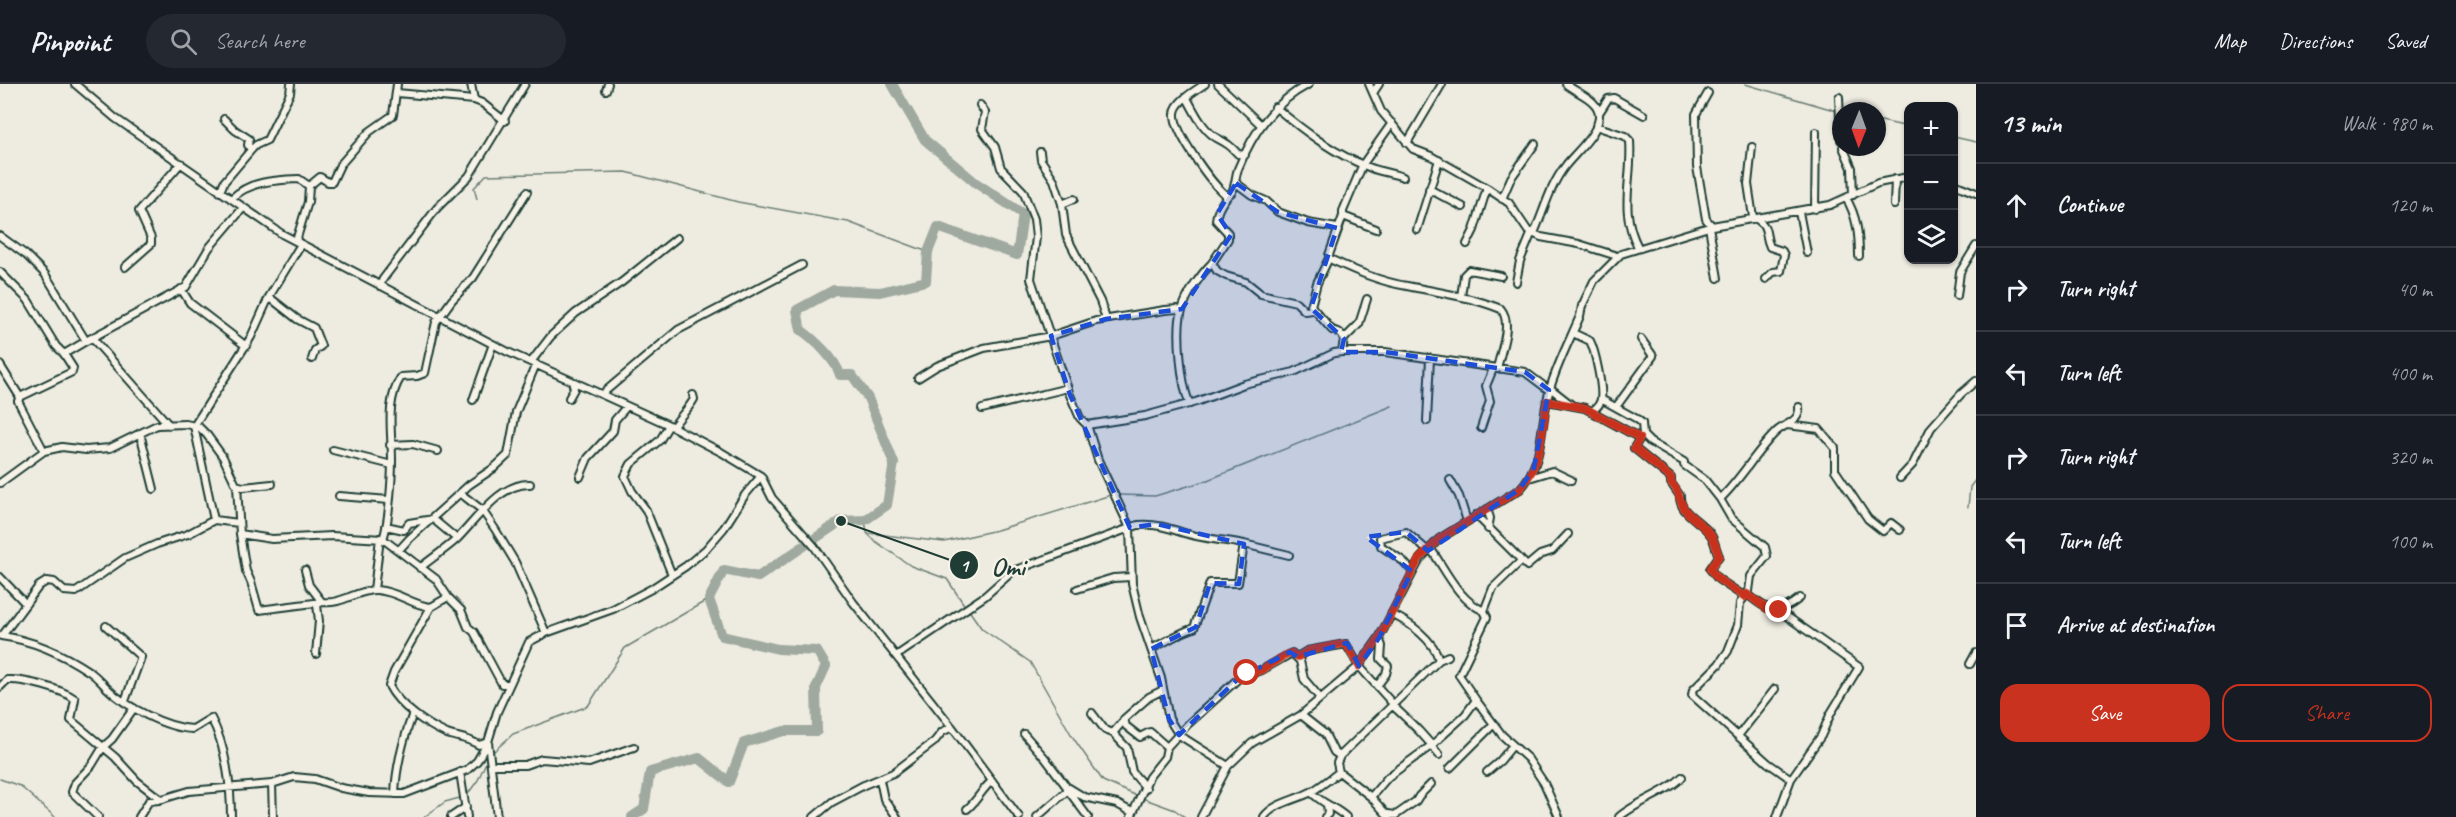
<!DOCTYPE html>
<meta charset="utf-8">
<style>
body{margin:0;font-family:Caveat,sans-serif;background:#242831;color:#f1f3f6}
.controls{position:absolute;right:18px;top:18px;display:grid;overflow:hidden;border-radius:12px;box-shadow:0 2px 4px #0004}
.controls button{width:54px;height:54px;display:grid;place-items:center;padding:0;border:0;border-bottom:2px solid #363941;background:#171b24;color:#f1f3f6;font:30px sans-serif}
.compass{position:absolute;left:1832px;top:18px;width:54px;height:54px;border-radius:50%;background:#171b24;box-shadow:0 2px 4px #0004;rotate:181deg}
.stop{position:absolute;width:18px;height:18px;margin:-14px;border:4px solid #c8321e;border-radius:50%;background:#fff}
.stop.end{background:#c8321e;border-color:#fff;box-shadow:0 2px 6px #0008}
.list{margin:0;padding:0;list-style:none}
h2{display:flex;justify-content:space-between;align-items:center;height:78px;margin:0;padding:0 24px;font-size:26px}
h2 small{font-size:20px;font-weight:400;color:#9ea1a6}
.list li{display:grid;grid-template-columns:39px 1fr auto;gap:18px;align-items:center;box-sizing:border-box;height:84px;padding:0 24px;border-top:2px solid #363941}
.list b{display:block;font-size:22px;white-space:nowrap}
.list em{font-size:20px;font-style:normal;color:#9ea1a6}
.actions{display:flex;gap:12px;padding:18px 24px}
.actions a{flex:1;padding:14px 0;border:2px solid #c8321e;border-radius:18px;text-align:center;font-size:21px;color:#c8321e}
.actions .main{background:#c8321e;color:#fff}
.icon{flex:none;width:33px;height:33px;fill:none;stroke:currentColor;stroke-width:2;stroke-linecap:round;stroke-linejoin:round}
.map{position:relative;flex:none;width:1976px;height:733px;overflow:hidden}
header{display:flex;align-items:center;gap:36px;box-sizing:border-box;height:84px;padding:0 30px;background:#171b24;border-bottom:2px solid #363941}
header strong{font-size:28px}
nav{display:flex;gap:33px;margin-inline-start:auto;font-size:21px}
.search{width:420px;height:54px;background:#242831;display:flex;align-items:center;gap:15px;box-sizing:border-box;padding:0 21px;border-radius:33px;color:#9ea1a6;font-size:22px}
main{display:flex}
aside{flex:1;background:#171b24}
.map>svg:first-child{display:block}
</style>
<header>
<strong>Pinpoint</strong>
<div class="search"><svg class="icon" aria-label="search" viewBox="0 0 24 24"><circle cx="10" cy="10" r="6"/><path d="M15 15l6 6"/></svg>Search here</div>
<nav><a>Map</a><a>Directions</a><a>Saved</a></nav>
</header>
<main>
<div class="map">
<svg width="1976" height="733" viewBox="0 0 1976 733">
<rect width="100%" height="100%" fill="#eeece1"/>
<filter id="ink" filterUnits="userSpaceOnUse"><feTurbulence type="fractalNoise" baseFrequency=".0167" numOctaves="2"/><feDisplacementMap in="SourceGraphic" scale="12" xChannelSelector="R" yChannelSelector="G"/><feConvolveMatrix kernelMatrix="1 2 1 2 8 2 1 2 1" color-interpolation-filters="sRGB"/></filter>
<g filter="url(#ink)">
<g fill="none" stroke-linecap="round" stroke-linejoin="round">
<!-- stream -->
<path stroke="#6c7e74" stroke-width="1.5" d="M1745,0L1837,27
M1877,36L1908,43
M1954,53L1976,58
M477,115L474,104L486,91L626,88L738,118L848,138L928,168
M1119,411L1155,412L1205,397L1392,322
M1968,423L1970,403L1976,395
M865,436L867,449L875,457L911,482L947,495L965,522
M867,449L944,458L997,446L1111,411
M968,525L982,545L1030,578L1072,652L1103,697L1137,712
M493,668L513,650L588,622L625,564L709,515
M0,695L20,702L55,733
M467,711L478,696L487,676
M1142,714L1175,726L1185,733
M424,733L445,718L463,713"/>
<!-- river -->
<path stroke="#9fa99f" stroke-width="10" d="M632,733L644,725L650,688L699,674L729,698L744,659L784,647H817L816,604L826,582L817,567L778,565L722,552L709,515L724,486L758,493L841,437L865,436L887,421L894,379L868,314L852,291H840C836,276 814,255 801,246L797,226L834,206L880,208L926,197L928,168L938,143L1017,171L1023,130L976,99L925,56L892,0"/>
<defs>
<path id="minor" d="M75,0L115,34L282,150L508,268L669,341L721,368L761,392L772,414L814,462L853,518L952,643L1019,733
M471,0L474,16
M1205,0C1196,6 1176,17 1175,29C1173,47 1212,101 1227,112
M1218,0L1260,40
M1309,0C1273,19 1253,48 1238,85C1235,93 1236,100 1232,108C1224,114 1217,126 1216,136L1228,149V155L1212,179L1217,187L1226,192L1246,198L1261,210L1296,218L1305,227L1313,226
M1369,0L1381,27L1413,65L1431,72L1487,104L1509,119L1528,147L1541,153L1579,160L1617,172
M606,6L608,0
M397,9L474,16L482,19L505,37
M1373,9L1379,0
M1708,9L1696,30L1697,83L1706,135L1712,142
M1839,13L1841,56
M1187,14C1194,27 1202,44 1215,53C1226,59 1229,60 1238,70L1245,71
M980,21L985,28L982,45L995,63L1001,84L1023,107L1034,135L1036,153L1031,195L1070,311L1080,334L1087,341L1098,376L1130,444L1132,500L1140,533L1161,594L1169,635L1179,651L1228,682
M1275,23C1304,47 1335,71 1371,84C1381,88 1392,89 1403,93
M1599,29L1608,15L1614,14L1644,31
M1596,42L1625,52L1630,57C1633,96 1618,125 1638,163
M1407,59L1442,0
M1752,63L1748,100L1753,133C1771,143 1763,148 1770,163L1782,167L1784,171L1781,187L1773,188L1766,195
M1843,63L1852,84L1853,111
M251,66L256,61L267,56L290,9L291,0
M1040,68L1041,76L1054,96L1062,120
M1236,99L1252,111L1266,117L1278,128L1308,139L1337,144
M1954,100L1976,109
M309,102L320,93L328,98H332L340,81L369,48L393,31L397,0
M1429,105L1463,123
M220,108L224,98L251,66L248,61L249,55L235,46L224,35
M1846,114C1857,132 1859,151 1859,172
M231,115C249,97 275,96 299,95L309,102
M1074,115L1062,120L1066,151L1100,217L1106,235
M1502,115L1511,94L1535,60
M1894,121L1895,95
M1815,125L1816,48
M1799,128L1807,169
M1343,132L1329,171V174L1332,176C1356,187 1381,198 1407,202C1438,208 1471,213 1501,225C1513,240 1500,268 1497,285
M1709,143L1718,194
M1376,145L1343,132V127L1363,80L1392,39
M1417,146L1439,76
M1534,149C1544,127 1550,101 1566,81C1575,69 1605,44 1598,26C1594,14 1575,8 1566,0
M0,152L26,171L45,190L86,257L186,203L209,164L243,124
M296,157L308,118L309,102
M1467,160L1474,146L1487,104
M1329,174L1317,199L1311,222L1332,246L1340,249L1344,255
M125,183L151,160V154L139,127L181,79
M0,188L28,216L56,262L64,270
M1516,198L1520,177L1532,148
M380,202L383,195L437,124L469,92L525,0
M181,205L190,219L246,262
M1957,212L1960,188L1976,162
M269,213L297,235L314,244L321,262L315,266L312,275
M1461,213L1464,191L1469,186L1501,192
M1573,249L1590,257C1595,266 1603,304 1601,315C1600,321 1597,324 1592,327
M93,255L169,341
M1342,268L1344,255L1359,240L1367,215
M531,278L551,252L576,229L622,198L677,154
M0,281L20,313
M918,294L937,282L984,264L1051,252L1096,237L1165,226L1177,225L1181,228
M1550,304L1573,322
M602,310L678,246L802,181
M569,314L574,305L572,297
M1601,315L1637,335L1642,339L1643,351L1650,358L1684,378V381L1705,396L1720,415
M473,316L493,260
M1547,317L1585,324L1640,354L1634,364L1671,394V399L1680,412C1679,431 1705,438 1712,453C1715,459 1716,466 1719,472L1710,485L1718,495L1745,513
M1190,320C1181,302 1176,245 1182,226C1187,210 1200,191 1212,179
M1616,323L1653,272L1641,255
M982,325L1068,304
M1427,337L1430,274
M669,341L660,356L631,380L625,392L632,407L646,426L672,491
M1087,341L1145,332L1196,318L1244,300L1294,288L1334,269L1342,268H1385L1525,288L1549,306
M1787,341L1819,345L1835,364V386L1868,435L1883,447L1891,439L1900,446
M673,343C679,333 688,326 694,315L693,311
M1481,344L1490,317L1486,302L1493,285
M140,349L154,405
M390,361L413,360L438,367
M333,366L392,381
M44,367L18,317L20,313L72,288L73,284L64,270L86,257
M580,393L588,374L613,347L615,336L627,322
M1529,394L1552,387L1571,396
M1900,394L1913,380L1931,344L1961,310L1976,297
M1450,396L1459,412L1467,437
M0,399L44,367L62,363L86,366L110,364L157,341L186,340L199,343L207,351L223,373L236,401L243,403L272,400
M237,402L240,450L272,455L332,452L383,455L436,495L448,513L461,526L468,543L474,548L502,600H509
M460,409L482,426L495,445L515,478L546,549
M339,412L389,416
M1487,425L1490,434L1488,445
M1476,431L1527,482L1540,471L1552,467L1568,450
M214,436L239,439
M386,442L404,446L409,439L433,435L457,455
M240,450L246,487L251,498L259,526L322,518
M383,455C389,439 392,394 392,376C392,348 385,318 401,293L417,292L425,289L436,238L452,216L473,194L527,108
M399,466L409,455L469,401L494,384L508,371L516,328L536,280
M420,484C432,474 446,465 457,455C477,435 500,399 530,400
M305,486L309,501L322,518C342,521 358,505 377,506C400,508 411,521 431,523L448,513
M1412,487L1403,477L1381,462L1380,454L1406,448L1428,467
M0,493L26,520
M1077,505L1113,494L1131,493
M374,506L380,454
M1747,510C1769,527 1776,533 1800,514
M431,523L394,588L389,602C399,622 427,641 447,650C459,654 468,654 479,661L488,658L497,733
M1484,527L1493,504L1521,477
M1391,530C1409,538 1434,556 1439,576
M106,542L141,573L125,617
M1,552C32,556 63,570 90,588C97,593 101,598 107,604C126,623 166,644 193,645L211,634C226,662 231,702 231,733
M2,552L39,502L47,497L54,498L64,507L76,508L125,474L157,460L188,450L214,436L194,342L251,253L269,213L301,160
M1151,565C1166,558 1178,549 1194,544L1210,499H1238L1244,460L1289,471
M316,570L319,537L317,521L322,518
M896,572L985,512L1013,487L1138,441C1157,440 1166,443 1184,449C1203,455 1225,456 1244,460
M1297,573L1307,567L1346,560L1359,582L1393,620
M1970,580L1976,569
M1377,602L1386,590L1388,582L1381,575L1382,562L1379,554
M0,603L7,596C24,595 62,605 75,615L71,636L115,673L137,697L159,714L163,715
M1163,606L1149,613L1124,635L1126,642L1140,653L1150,648L1167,663
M1476,616L1502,651L1528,675L1544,699L1559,733
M1392,621C1409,637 1425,651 1439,671
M1092,629L1105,646L1113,649L1124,636
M1301,631L1325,650L1334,668L1340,672
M1113,649L1127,664L1132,688L1146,704
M1024,650L1045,674L1066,702L1084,713L1117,720L1132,728
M1738,652L1775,605
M491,681H525L542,675L589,679L634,663
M1450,684L1493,641
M460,688L467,733
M1339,688L1337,679L1340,672L1439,576L1448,572
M1487,688L1500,677L1513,661
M1791,695L1768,679L1692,611L1693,606L1719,580L1728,567L1738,541L1740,519L1749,507L1751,492L1767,472L1765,463L1731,434L1720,415C1741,395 1755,369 1775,349C1783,340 1801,338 1799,323
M880,696L884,715L897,733
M272,700L273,733
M1067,705L1088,733
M1311,708C1321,719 1335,723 1346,733
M395,710C396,681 403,656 413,629
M1371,713L1388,693L1432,661L1465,631L1476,616L1459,591L1487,533L1484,527C1458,516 1446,486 1430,464
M967,725C977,717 982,705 992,697
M1388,730L1396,731L1416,717L1419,712L1431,700
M98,733L72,708L75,699L92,681L103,663L112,655L134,624
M139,733L149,717L159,716L189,707L272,700L294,693L315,695L341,704L369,709L404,710L467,686L477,677L488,658L497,628L529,558L546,549L613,525L651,505L686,482L706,465L724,444L745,411L761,392
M451,733L466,723
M814,733L832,718L864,701L893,689L934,658L942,648L952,643
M1037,733L1068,706
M1131,733L1149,693L1165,673L1167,663L1188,640L1239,594L1262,586L1292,569L1300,577L1304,595L1320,614
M1201,733L1228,682L1252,659L1301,631L1359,582L1379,554L1420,475L1439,455L1520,405C1546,377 1539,339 1550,305C1557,280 1570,256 1580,232L1582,222L1594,197L1621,170L1712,142L1830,121L1878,99L1908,93
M1264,733C1274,719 1296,716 1311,708C1320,703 1330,695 1339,688L1371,713L1389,733
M1325,733L1328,730L1327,720
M1619,733C1636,718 1670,707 1682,693
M1777,733L1791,695L1821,652L1831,629L1859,583L1779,527"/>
</defs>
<!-- minor casing -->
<use href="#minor" stroke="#1f3d34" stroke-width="10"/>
<!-- minor -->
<use href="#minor" stroke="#f7f3e8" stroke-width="6"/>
</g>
</g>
<g fill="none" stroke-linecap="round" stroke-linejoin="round" filter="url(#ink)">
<!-- route -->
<path stroke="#c8321e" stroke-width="8" d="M1247,589L1262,586L1287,570L1292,569L1298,573L1307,567L1342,560H1346L1359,582L1379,554L1419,475L1439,455L1520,405C1541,382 1542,347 1547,317L1585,324L1640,354L1634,364L1671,394V399C1681,407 1678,418 1686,427C1694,436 1703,441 1710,450C1715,455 1716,465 1719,472L1710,485L1718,495L1745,513L1747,510L1767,525L1779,526"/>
</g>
<!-- marked area -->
<path fill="#1d4ed8" fill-opacity="0.2" stroke="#1d4ed8" stroke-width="4.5" stroke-dasharray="12 8" stroke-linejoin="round" d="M1236,99L1278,128L1337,144L1311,224L1344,255L1341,268H1385L1525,288L1549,306L1534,384L1520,405L1428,467L1406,448L1366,453L1412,487L1379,554L1359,582L1347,559L1297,573L1290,568L1239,594L1179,651L1169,635L1151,565L1196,543L1210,499L1239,500L1244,460L1156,440L1130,444L1070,311L1051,252L1106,235L1182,225L1231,151L1217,130Z"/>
<!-- callouts -->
<path fill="none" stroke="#1f3d34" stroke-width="2" d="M841 437L964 481"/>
<g fill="#1f3d34" stroke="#f7f3e8" stroke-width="2">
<circle cx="841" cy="437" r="6"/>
<circle cx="964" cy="481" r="15"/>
</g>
<g font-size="18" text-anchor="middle" font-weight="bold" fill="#fff">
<text x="964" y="488">1</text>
</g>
<g font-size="26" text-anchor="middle" font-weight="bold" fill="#1f3d34" stroke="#f7f3e8" stroke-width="4.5" stroke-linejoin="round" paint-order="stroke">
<text x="1008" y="491">Omi</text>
</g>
</svg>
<div class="controls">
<button>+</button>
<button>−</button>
<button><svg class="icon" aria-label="layers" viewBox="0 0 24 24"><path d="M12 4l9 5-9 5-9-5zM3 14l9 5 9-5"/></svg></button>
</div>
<svg class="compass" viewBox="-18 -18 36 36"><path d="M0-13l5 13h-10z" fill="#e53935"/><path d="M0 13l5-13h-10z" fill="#9ea1a6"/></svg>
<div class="stop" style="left:1247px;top:589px"></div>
<div class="stop end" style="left:1779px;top:526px"></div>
</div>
<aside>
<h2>13 min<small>Walk · 980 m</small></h2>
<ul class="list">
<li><svg class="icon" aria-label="ahead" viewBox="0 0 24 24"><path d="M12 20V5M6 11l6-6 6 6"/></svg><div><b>Continue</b></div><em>120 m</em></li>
<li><svg class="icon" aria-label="right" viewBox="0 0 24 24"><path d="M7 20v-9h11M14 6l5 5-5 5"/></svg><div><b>Turn right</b></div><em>40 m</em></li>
<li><svg class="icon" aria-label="left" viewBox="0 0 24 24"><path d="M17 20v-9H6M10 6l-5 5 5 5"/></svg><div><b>Turn left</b></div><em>400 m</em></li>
<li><svg class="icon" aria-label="right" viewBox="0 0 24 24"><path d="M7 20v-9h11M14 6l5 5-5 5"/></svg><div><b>Turn right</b></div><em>320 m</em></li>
<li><svg class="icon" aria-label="left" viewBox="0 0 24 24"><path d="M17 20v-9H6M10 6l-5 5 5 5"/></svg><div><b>Turn left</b></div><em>100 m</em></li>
<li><svg class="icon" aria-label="arrive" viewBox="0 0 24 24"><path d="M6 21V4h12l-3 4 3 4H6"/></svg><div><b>Arrive at destination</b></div></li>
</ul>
<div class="actions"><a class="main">Save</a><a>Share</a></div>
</aside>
</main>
